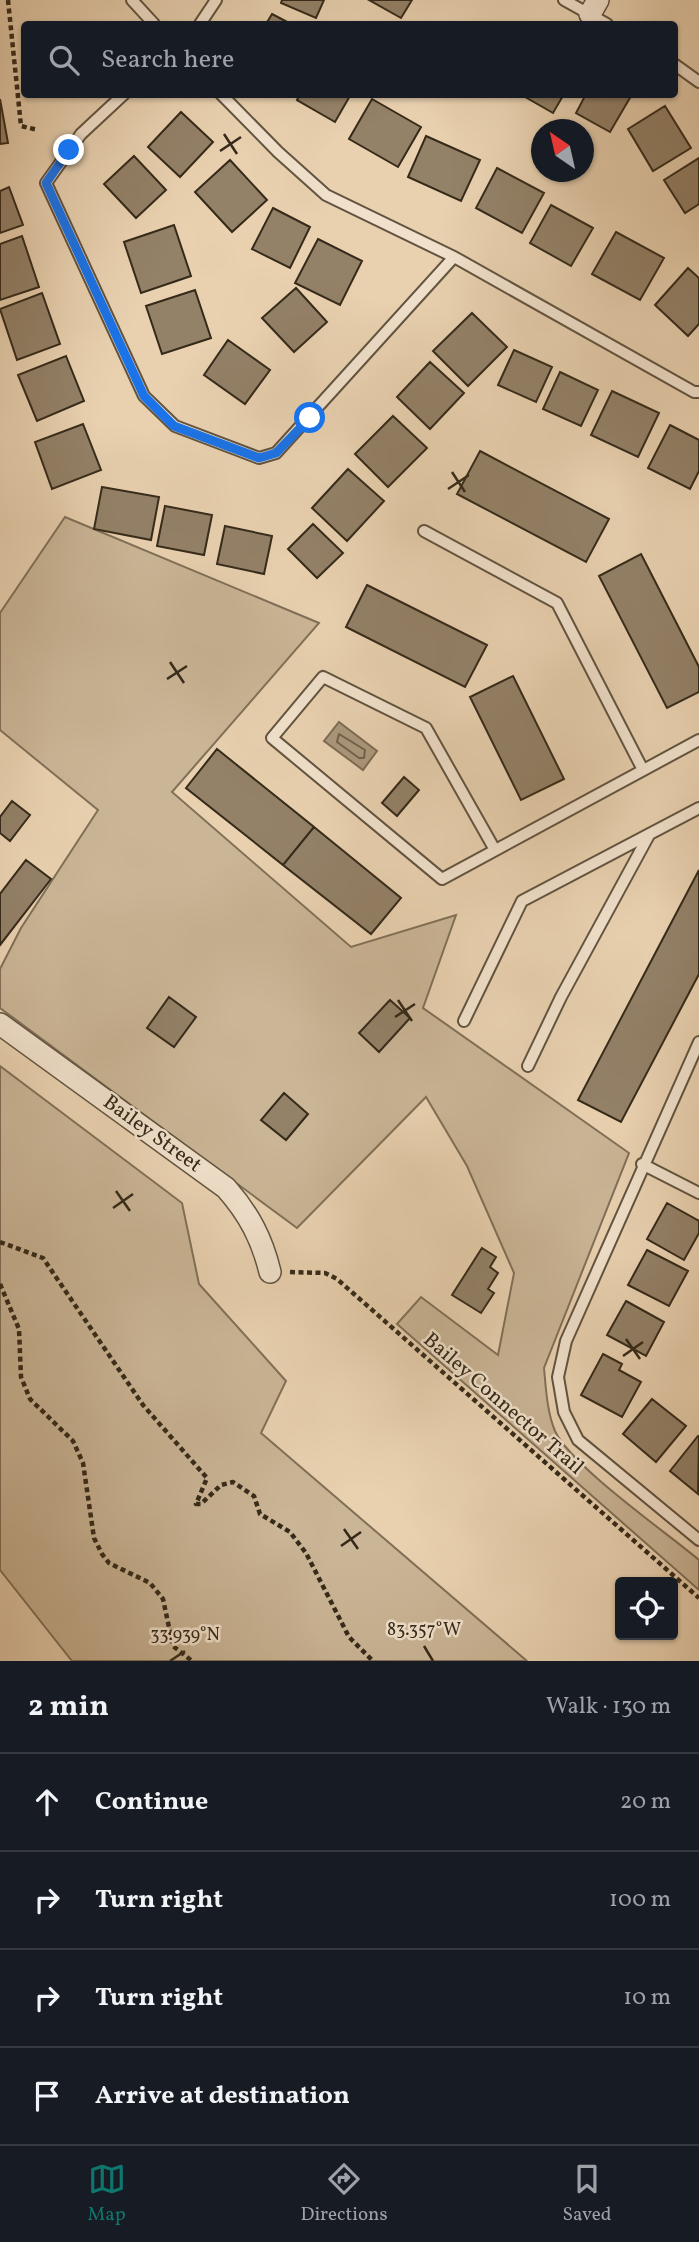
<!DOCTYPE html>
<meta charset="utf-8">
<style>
body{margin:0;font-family:Vollkorn,serif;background:#20242c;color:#f1f3f6}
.controls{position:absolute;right:21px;bottom:21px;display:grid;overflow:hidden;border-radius:7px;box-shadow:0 2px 5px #0004}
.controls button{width:63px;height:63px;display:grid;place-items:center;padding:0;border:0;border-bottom:2px solid #363941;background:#171b24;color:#f1f3f6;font:35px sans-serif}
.compass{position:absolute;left:531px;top:119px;width:63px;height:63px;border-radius:50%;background:#171b24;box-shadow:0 2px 5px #0004;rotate:326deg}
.stop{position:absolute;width:21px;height:21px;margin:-16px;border:5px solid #1a73e8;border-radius:50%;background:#fff}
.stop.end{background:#1a73e8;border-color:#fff;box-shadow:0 2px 7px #0008}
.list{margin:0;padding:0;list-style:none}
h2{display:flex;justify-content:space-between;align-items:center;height:91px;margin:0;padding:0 28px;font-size:30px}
h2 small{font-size:23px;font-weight:400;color:#9ea1a6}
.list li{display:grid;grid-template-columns:46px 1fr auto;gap:21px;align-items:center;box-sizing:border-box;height:98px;padding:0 28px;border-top:2px solid #363941}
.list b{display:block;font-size:26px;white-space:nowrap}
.list em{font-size:23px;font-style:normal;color:#9ea1a6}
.icon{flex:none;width:38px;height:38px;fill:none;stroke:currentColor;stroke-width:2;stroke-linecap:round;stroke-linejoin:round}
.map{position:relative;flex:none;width:699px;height:1661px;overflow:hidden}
.search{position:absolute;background:#171b24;box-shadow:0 2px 5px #0004;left:21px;right:21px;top:21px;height:77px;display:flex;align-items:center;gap:18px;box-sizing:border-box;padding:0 24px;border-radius:7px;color:#9ea1a6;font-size:26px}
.sheet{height:483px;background:#171b24}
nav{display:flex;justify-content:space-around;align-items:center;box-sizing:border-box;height:98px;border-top:2px solid #363941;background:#171b24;font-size:19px;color:#9ea1a6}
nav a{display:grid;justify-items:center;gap:4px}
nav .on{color:#0f766e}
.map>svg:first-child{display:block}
</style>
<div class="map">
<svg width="699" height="1661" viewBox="0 0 699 1661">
<rect width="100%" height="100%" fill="#e9d1b0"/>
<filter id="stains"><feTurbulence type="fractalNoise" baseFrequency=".00286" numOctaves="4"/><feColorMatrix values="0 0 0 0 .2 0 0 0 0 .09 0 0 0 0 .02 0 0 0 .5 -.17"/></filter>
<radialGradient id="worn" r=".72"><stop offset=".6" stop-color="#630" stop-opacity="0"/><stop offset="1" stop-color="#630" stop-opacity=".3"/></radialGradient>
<!-- green -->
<path fill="#cab596" stroke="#807058" stroke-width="2" d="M65,517L319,623L172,792L351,947L456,915L423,1008L629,1153L544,1368C546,1389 547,1412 555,1431C571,1466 666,1532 699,1560V1590L397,1324L421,1297L498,1355L514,1273L467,1166L426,1097L297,1228L0,1008V969L21,928L98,810L0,730V613Z
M0,1066L182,1203L199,1284L286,1381L261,1433L527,1661H72L0,1570Z"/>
<!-- water -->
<path fill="#ac987d" stroke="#7c6c55" stroke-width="2" d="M339,722L377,751L363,770L324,741Z"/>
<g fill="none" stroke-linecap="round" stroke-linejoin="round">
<!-- shore -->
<path stroke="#70614c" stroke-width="2" d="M339,734L365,750L364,758H359L337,742Z"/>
</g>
<!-- building -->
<path fill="#938168" stroke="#352a1a" stroke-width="2" d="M282,0H324L316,18L281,3Z
M369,0H412L401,18Z
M272,14L291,24H266Z
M300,94H351L335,122L297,100Z
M520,94H564L553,113Z
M586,94H628L631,96L610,132L576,113Z
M0,99L8,143L0,144Z
M372,99L421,127L398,167L349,139Z
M665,106L691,148L653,171L628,129Z
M181,112L213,142L180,177L148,147Z
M426,136L480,160L461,201L408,177Z
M134,156L166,190L136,218L104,184Z
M699,158V204L685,213L664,180Z
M230,160L267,200L232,232L195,192Z
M497,168L544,193L522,233L476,208Z
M9,187L23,225L0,233V191Z
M551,205L593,228L571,266L530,243Z
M273,208L310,227L290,268L252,249Z
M174,225L191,276L141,293L124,242Z
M616,232L664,258L640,300L592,274Z
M22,236L39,287L0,300V244Z
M318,239L362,261L340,305L295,283Z
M688,268L699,278V324L688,336L655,305Z
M296,288L327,322L294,352L262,318Z
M195,290L211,338L162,354L146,306Z
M42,293L60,344L17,360L0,309Z
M472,313L507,347L468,386L433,351Z
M228,340L270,370L245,404L204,375Z
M514,350L552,367L536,402L498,385Z
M66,356L84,401L37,421L18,375Z
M430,362L464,393L430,429L397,397Z
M560,372L598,390L581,426L543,409Z
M612,391L659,413L638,457L591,435Z
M393,416L427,448L388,487L355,454Z
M83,424L101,470L52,489L35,442Z
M670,425L699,440V471L690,489L648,468Z
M480,451L609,519L586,562L457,494Z
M348,469L384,501L347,541L312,508Z
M102,487L159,497L151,540L94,529Z
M165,506L212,515L204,555L157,546Z
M313,524L343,553L317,578L288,549Z
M225,526L272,536L264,574L217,564Z
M641,554L699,667V692L667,708L599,576Z
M367,585L487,645L465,687L346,627Z
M513,676L564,779L521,800L470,697Z
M217,749L314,827L283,865L186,788Z
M404,777L419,790L397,816L382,803Z
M12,801L30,815L10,841L0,833V817Z
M314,827L401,898L371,934L283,865Z
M26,860L51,879L0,945V894Z
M699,870V974L621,1122L578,1100Z
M169,997L196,1017L174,1047L147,1028Z
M390,1000L410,1018L379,1052L359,1033Z
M284,1093L308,1114L286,1140L261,1120Z
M667,1203L699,1221V1233L684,1260L647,1239Z
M482,1248L496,1257L490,1267L498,1273L488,1289L494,1293L481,1313L452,1295Z
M647,1250L688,1271L669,1306L628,1285Z
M626,1301L664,1322L646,1356L607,1335Z
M603,1354L622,1364L619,1370L641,1382L622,1417L581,1395Z
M652,1399L686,1426L656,1462L623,1434Z
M698,1436H699L698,1494L670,1471Z"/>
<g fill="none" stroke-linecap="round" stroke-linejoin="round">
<defs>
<path id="lane" d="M132,0L154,24
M564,0L607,24
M200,24L216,0
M674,64L699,82
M124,94L81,134L46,183L144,396L175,426L259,458L276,453L454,257
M221,94L278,152L326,195L454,257L694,392H699
M424,531L557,603L643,770
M495,850L426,728L323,677L272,738L442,879L699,740
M464,1021L522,901L699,808
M699,1042L566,1341L558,1377L564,1412L578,1440L699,1540
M528,1066L561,997L649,835
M642,1164L699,1193"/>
<path id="street" d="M590,14L598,0
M0,1024L226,1188C249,1214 262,1239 270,1272"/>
</defs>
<!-- lane casing -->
<use href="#lane" stroke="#625440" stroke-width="14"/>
<!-- street casing -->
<use href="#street" stroke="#625440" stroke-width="24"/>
<!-- path -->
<path stroke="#352a1a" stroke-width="4.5" stroke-dasharray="5 3.5" stroke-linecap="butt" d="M8,0L21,126L38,130
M0,1242L43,1258L143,1405L207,1478L196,1504H201L221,1485L233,1482L254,1496L260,1514L290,1532L306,1553L349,1637L373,1661
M290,1272L325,1273L337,1279L699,1598
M0,1284L19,1329L21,1377L30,1399L73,1441L83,1463L94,1538L102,1554L109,1563L150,1583L163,1599L173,1646L192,1661"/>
<!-- lane -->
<use href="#lane" stroke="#f1e1cc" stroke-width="10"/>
<!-- street -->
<use href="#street" stroke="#f1e1cc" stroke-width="21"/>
</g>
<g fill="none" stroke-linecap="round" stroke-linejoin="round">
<!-- route -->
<path stroke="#1a73e8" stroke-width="9" d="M69,150L46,183L144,396L174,426L259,458L276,453L310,418"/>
</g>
<!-- ticks -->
<path fill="none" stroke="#352a1a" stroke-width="2.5" d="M224,134L237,154M220,151L241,137M452,472L465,492M448,489L469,475M170,662L184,683M167,679L187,666M398,1000L412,1021M395,1017L415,1004M116,1191L130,1211M113,1208L133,1194M626,1339L640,1359M623,1356L643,1342M344,1529L358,1549M341,1546L361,1532M424,1646L433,1661M170,1661L185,1651"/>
<g text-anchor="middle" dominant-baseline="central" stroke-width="5" stroke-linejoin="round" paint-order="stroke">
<!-- street labels -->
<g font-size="21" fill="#352a1a" stroke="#f1e1cc">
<text transform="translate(152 1134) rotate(36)">Bailey Street</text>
<text transform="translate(503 1404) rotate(41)">Bailey Connector Trail</text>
</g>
</g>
<g font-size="18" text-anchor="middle" fill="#352a1a" stroke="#f1e1cc" stroke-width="5" stroke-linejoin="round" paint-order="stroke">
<text x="424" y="1635">83.357°W</text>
<text x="185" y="1640">33.939°N</text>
</g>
<rect width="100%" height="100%" filter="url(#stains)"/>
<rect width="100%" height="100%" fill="url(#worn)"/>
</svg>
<div class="controls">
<button><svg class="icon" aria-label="locate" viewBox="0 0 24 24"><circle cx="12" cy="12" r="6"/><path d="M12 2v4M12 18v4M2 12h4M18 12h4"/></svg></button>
</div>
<svg class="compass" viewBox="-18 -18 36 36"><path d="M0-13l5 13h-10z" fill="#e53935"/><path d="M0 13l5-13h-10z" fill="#9ea1a6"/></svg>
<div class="stop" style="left:310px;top:418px"></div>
<div class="stop end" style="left:69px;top:150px"></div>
<div class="search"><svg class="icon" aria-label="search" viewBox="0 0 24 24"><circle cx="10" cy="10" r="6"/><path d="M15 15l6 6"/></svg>Search here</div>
</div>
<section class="sheet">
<h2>2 min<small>Walk · 130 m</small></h2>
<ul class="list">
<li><svg class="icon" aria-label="ahead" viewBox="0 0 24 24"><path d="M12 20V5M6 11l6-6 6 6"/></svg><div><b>Continue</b></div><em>20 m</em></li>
<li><svg class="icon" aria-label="right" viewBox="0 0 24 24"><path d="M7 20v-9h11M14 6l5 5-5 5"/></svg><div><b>Turn right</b></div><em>100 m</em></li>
<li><svg class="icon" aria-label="right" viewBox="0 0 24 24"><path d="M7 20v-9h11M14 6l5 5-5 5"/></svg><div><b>Turn right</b></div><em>10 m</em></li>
<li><svg class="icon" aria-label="arrive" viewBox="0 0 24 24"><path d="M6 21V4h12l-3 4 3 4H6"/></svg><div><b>Arrive at destination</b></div></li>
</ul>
</section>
<nav>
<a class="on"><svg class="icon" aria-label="map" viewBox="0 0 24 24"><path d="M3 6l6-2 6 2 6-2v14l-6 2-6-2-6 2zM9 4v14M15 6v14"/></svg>Map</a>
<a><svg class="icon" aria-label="directions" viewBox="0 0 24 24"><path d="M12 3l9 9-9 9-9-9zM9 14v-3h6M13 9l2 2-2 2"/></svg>Directions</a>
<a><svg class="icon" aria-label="saved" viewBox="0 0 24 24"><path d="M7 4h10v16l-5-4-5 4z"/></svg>Saved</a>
</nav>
